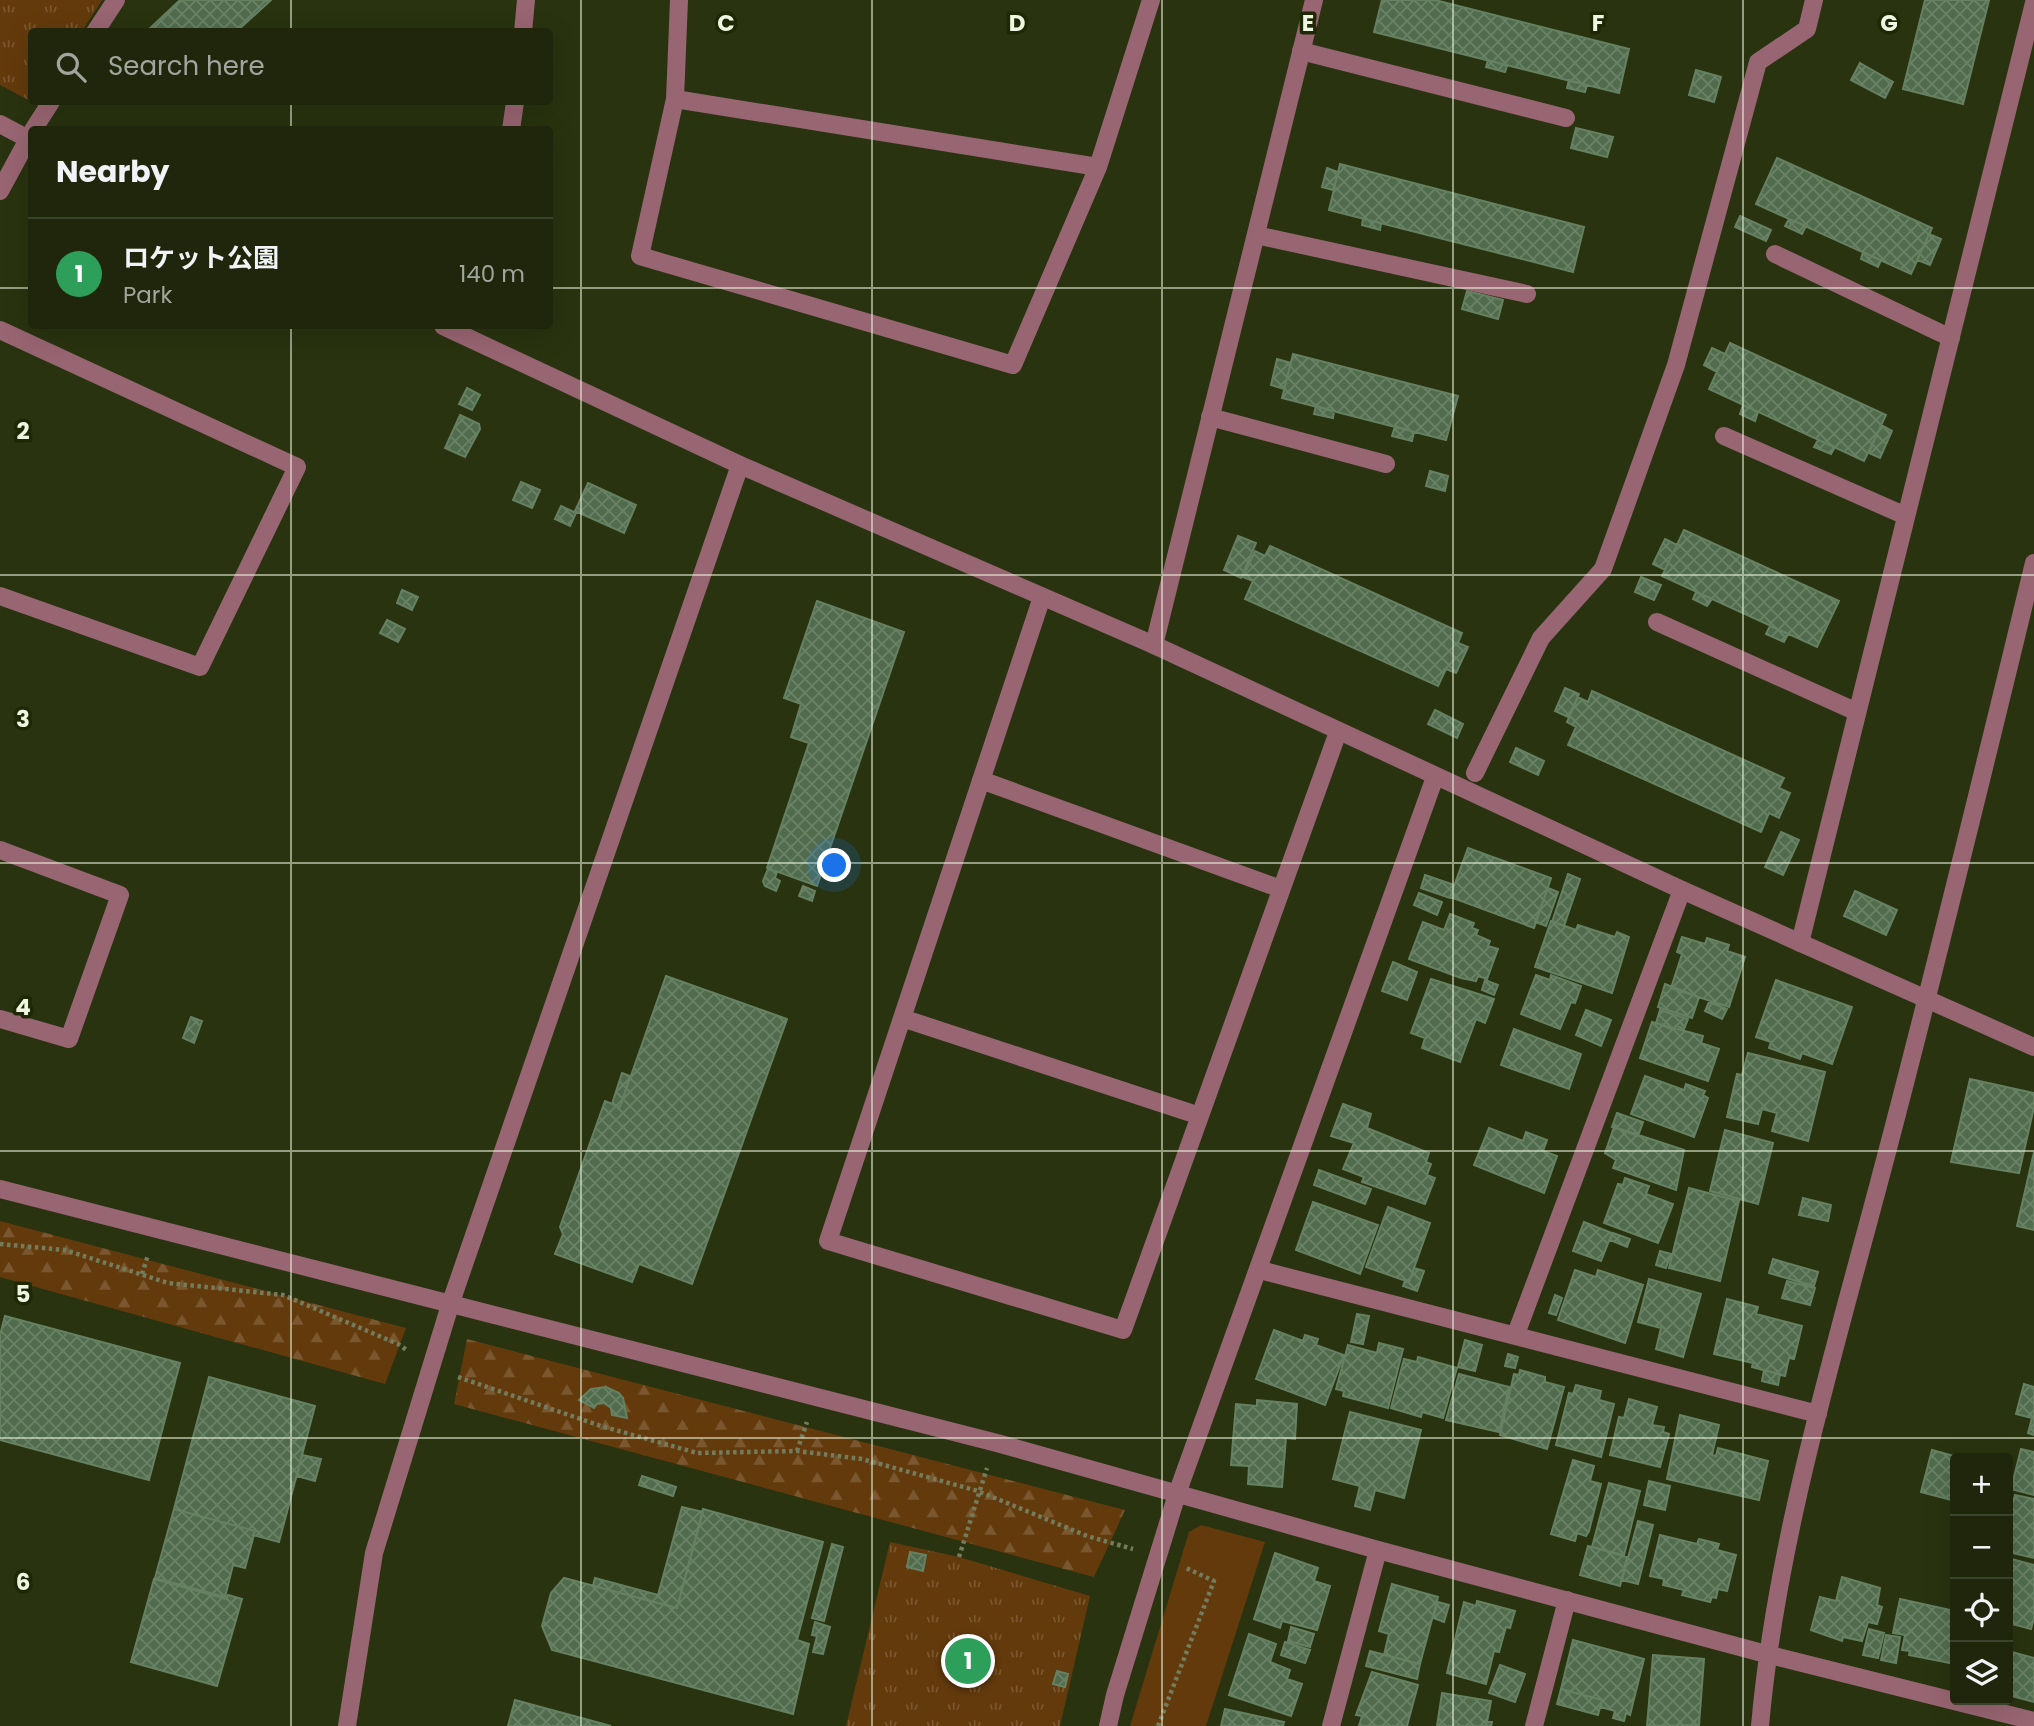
<!DOCTYPE html>
<meta charset="utf-8">
<style>
body{margin:0;font-family:Poppins,"Noto Sans JP",sans-serif;background:#2c3219;color:#f1f3f6}
.controls{position:absolute;right:21px;bottom:21px;display:grid;overflow:hidden;border-radius:7px;box-shadow:0 7px 28px #0002}
.controls button{width:63px;height:63px;display:grid;place-items:center;padding:0;border:0;border-bottom:2px solid #3c432c;background:#1f260b;color:#f1f3f6;font:35px sans-serif}
.you{position:absolute;left:835px;top:866px;width:24px;height:24px;margin:-18px;border:5px solid #fff;border-radius:50%;background:#1a73e8;box-shadow:0 0 0 10px #1a73e833}
.badge{display:grid;place-items:center;width:46px;height:46px;border-radius:50%;background:#c5a7f1;color:#fff;font-size:23px;font-weight:700}
.pin{position:absolute;translate:-50% -50%;border:4px solid #fff;box-shadow:0 2px 7px #0006}
.list{margin:0;padding:0;list-style:none}
h2{display:flex;justify-content:space-between;align-items:center;height:91px;margin:0;padding:0 28px;font-size:30px}
h2 small{font-size:23px;font-weight:400;color:#a1a59d}
.list li{display:grid;grid-template-columns:46px 1fr auto;gap:21px;align-items:center;box-sizing:border-box;height:112px;padding:0 28px;border-top:2px solid #3c432c}
.list b{display:block;font-size:26px;white-space:nowrap}
.list p{margin:0;font-size:23px;white-space:nowrap;color:#a1a59d}
.list em{font-size:23px;font-style:normal;color:#a1a59d}
.icon{flex:none;width:38px;height:38px;fill:none;stroke:currentColor;stroke-width:2;stroke-linecap:round;stroke-linejoin:round}
.map{position:relative;flex:none;width:2034px;height:1726px;overflow:hidden}
.search{position:absolute;background:#1f260b;box-shadow:0 7px 28px #0002;left:28px;top:28px;width:525px;height:77px;display:flex;align-items:center;gap:18px;box-sizing:border-box;padding:0 24px;border-radius:7px;color:#a1a59d;font-size:26px}
.panel{position:absolute;background:#1f260b;box-shadow:0 7px 28px #0002;left:28px;top:126px;width:525px;height:203px;border-radius:7px}
.map>svg:first-child{display:block}
</style>
<div class="map">
<svg width="2034" height="1726" viewBox="0 0 2034 1726">
<defs>
<pattern id="forest-firs" width="22" height="20" patternUnits="userSpaceOnUse" patternTransform="scale(1.75)"><rect width="22" height="20" fill="#633a0c"/><path d="M5 1l3.5 6h-7zM16 11l3.5 6h-7z" fill="#7a572f"/></pattern>
<pattern id="park-tufts" width="24" height="20" patternUnits="userSpaceOnUse" patternTransform="scale(1.75)"><rect width="24" height="20" fill="#633a0c"/><path d="M3 7l-1-3M5 7V3M7 7l1-3M15 17l-1-3M17 17v-4M19 17l1-3" fill="none" stroke="#7a572f"/></pattern>
<pattern id="building-cross-hatch" width="8" height="8" patternUnits="userSpaceOnUse" patternTransform="scale(1.75)"><rect width="8" height="8" fill="#506c4d"/><path d="M0 0l8 8M0 8l8-8" fill="none" stroke="#6a8266"/></pattern>
</defs>
<rect width="100%" height="100%" fill="#29330f"/>
<!-- green -->
<path fill="#633a0c" d="M1201,1525L1265,1542L1206,1726H1130L1189,1532Z"/>
<!-- forest -->
<path fill="url(#forest-firs)" d="M0,1221L406,1328L385,1384L0,1277Z
M467,1339L1125,1510L1094,1577L454,1404Z"/>
<!-- park -->
<path fill="url(#park-tufts)" d="M0,0H102L82,31L32,32V102H37L36,104L0,85Z
M890,1542L959,1557L1090,1596L1060,1726H846Z"/>
<!-- building -->
<path fill="url(#building-cross-hatch)" stroke="#658162" stroke-width="2" d="M180,0H271L236,32H146Z
M1382,0H1435L1629,49L1619,93L1374,32Z
M1925,0H1989L1963,104L1903,89Z
M1488,60L1507,66L1505,72L1486,67Z
M1860,63L1893,82L1885,98L1851,80Z
M1696,70L1721,77L1714,102L1689,95Z
M1569,80L1587,85L1585,92L1567,88Z
M1576,128L1613,137L1607,157L1571,148Z
M1777,158L1932,228L1911,274L1756,204Z
M1340,164L1584,227L1573,272L1329,210Z
M1327,168L1338,172L1333,190L1322,187Z
M1740,216L1771,230L1766,241L1735,227Z
M1363,219L1381,223L1380,230L1362,225Z
M1789,219L1806,226L1802,234L1785,226Z
M1929,234L1941,239L1930,265L1917,260Z
M1863,252L1881,260L1878,267L1861,259Z
M1467,291L1503,300L1498,319L1462,309Z
M1730,343L1886,415L1864,461L1709,389Z
M1712,348L1725,354L1717,372L1704,365Z
M1293,354L1458,396L1446,440L1282,398Z
M1277,359L1291,363L1284,389L1271,385Z
M467,388L480,395L472,410L459,404Z
M1743,405L1758,412L1755,421L1740,414Z
M1316,406L1334,411L1333,418L1314,414Z
M460,415L479,424L480,429L465,457L445,448Z
M1881,425L1892,431L1880,458L1869,453Z
M1395,426L1414,432L1412,441L1392,436Z
M1818,440L1835,447L1831,454L1814,447Z
M1430,471L1448,476L1445,491L1426,486Z
M521,482L540,490L532,508L513,500Z
M588,483L636,505L624,533L575,511Z
M561,506L576,513L570,526L555,519Z
M1684,530L1839,601L1817,647L1662,576Z
M1238,536L1256,543L1241,578L1224,570Z
M1665,539L1677,545L1665,570L1653,564Z
M1270,546L1462,633L1458,643L1468,647L1456,673L1446,669L1438,686L1245,599L1253,581L1243,577L1255,551L1265,556Z
M1641,577L1661,585L1654,600L1635,592Z
M402,590L418,597L412,610L397,603Z
M1696,592L1712,599L1707,606L1693,599Z
M817,601L904,632L817,886L767,868L809,743L791,737L801,704L784,698Z
M387,620L405,629L398,642L380,633Z
M1770,626L1788,634L1784,642L1766,634Z
M1565,688L1579,694L1568,717L1555,711Z
M1592,691L1784,778L1779,788L1790,793L1779,818L1769,813L1761,832L1568,745L1576,727L1567,722L1578,697L1588,702Z
M1435,710L1463,724L1457,738L1428,724Z
M1516,748L1544,761L1538,775L1510,762Z
M1781,832L1799,840L1783,875L1765,867Z
M1468,848L1551,878L1534,928L1450,897Z
M768,869L777,872L775,878L780,881L776,891L765,886L763,881Z
M1568,874L1580,879L1564,926L1552,922Z
M1425,875L1454,885L1450,898L1421,888Z
M803,886L815,891L812,901L799,896Z
M1548,888L1558,892L1546,926L1535,922Z
M1855,891L1897,910L1886,935L1844,916Z
M1419,893L1442,902L1437,915L1414,905Z
M1450,914L1474,923L1472,928L1478,930L1476,935L1490,941L1488,946L1498,949L1487,979L1478,976L1476,981L1461,978L1409,959L1423,922L1444,930Z
M1551,921L1576,930L1578,925L1615,937L1617,932L1629,937L1612,993L1535,967Z
M1682,937L1705,944L1707,938L1729,945L1727,951L1745,957L1729,1007L1671,988L1682,954L1677,952Z
M1393,962L1417,972L1407,1000L1382,991Z
M1536,975L1550,980L1551,975L1581,986L1575,1003L1571,1002L1560,1029L1521,1014Z
M666,976L787,1019L692,1284L639,1264L632,1282L555,1254L563,1234L560,1227L605,1101L620,1107Z
M1431,979L1494,999L1485,1023L1476,1019L1460,1062L1422,1048L1425,1038L1411,1033Z
M1485,980L1498,985L1494,995L1482,990Z
M1776,980L1852,1007L1832,1064L1802,1053L1800,1059L1769,1048L1771,1042L1756,1037Z
M1665,984L1699,997L1692,1018L1658,1007Z
M1709,1002L1727,1009L1722,1019L1705,1011Z
M1586,1010L1611,1020L1601,1046L1576,1035Z
M1660,1010L1688,1019L1684,1029L1676,1026L1674,1030L1656,1023Z
M191,1017L202,1021L194,1043L183,1038Z
M1652,1022L1703,1036L1701,1043L1719,1049L1708,1081L1640,1058Z
M1514,1029L1581,1054L1569,1089L1501,1065Z
M1748,1053L1825,1072L1808,1141L1772,1131L1777,1113L1762,1109L1758,1124L1727,1117L1737,1074L1742,1075Z
M622,1073L630,1076L620,1107L612,1104Z
M1645,1076L1684,1090L1686,1084L1705,1091L1703,1095L1708,1098L1694,1137L1631,1114Z
M1970,1079L2034,1093V1107L2019,1173L1951,1162Z
M1343,1104L1371,1114L1367,1128L1429,1153L1426,1162L1431,1164L1427,1175L1435,1178L1425,1204L1362,1182L1364,1177L1343,1169L1354,1143L1331,1136Z
M1617,1113L1643,1122L1638,1136L1612,1127Z
M1614,1127L1684,1150L1676,1190L1613,1168L1616,1160L1605,1153Z
M1489,1128L1523,1141L1526,1132L1547,1140L1543,1151L1557,1156L1544,1193L1474,1165Z
M1725,1130L1773,1143L1758,1204L1710,1191Z
M2034,1152V1230L2017,1226Z
M1319,1170L1371,1189L1365,1204L1314,1185Z
M1625,1178L1649,1186L1646,1194L1673,1204L1658,1243L1604,1223L1618,1184L1623,1185Z
M1689,1188L1739,1201L1720,1281L1669,1268Z
M1803,1198L1831,1205L1828,1221L1799,1215Z
M1313,1202L1378,1225L1360,1274L1296,1250Z
M1388,1207L1430,1223L1409,1282L1366,1267Z
M1584,1222L1612,1233L1601,1261L1573,1251Z
M1613,1233L1630,1239L1627,1247L1610,1240Z
M1660,1251L1671,1254L1666,1268L1656,1265Z
M1773,1259L1818,1272L1814,1286L1769,1273Z
M1414,1268L1424,1271L1417,1291L1403,1286L1405,1281L1409,1282Z
M1575,1270L1596,1277L1598,1270L1643,1285L1625,1343L1558,1320Z
M1649,1279L1701,1294L1683,1357L1656,1349L1661,1328L1638,1322Z
M1787,1281L1815,1288L1810,1305L1782,1298Z
M1555,1295L1562,1298L1556,1315L1549,1313Z
M1727,1299L1758,1307L1756,1314L1802,1326L1794,1359L1789,1358L1785,1376L1752,1367L1753,1363L1714,1354Z
M1357,1314L1369,1316L1363,1344L1351,1342Z
M5,1316L180,1363L149,1480L0,1440V1335Z
M1274,1330L1303,1341L1305,1335L1318,1339L1316,1345L1344,1355L1325,1405L1256,1379Z
M1465,1340L1482,1345L1475,1371L1458,1367Z
M1379,1343L1403,1349L1388,1408L1343,1396L1344,1391L1336,1389L1348,1345L1377,1353Z
M1508,1354L1518,1357L1515,1368L1505,1366Z
M1418,1357L1457,1368L1443,1418L1422,1412L1421,1417L1391,1408L1404,1359L1417,1362Z
M1520,1370L1545,1377V1382L1564,1387L1547,1449L1500,1435L1514,1374L1519,1375Z
M1764,1370L1780,1374L1778,1385L1762,1381Z
M1459,1374L1509,1387L1499,1432L1446,1420Z
M209,1377L315,1406L279,1542L253,1535L255,1531L174,1509Z
M2024,1384L2034,1387V1435L2028,1433L2032,1418L2016,1414Z
M1576,1385L1601,1391L1599,1400L1614,1404L1601,1457L1556,1445L1569,1393L1573,1394Z
M606,1387L619,1393L623,1398L627,1418L612,1415L611,1408L604,1403L597,1404L594,1408L579,1400L591,1389Z
M1629,1399L1657,1407L1652,1425L1664,1427L1663,1432L1669,1434L1660,1467L1610,1455L1619,1417L1624,1418Z
M1257,1400L1297,1404L1295,1439L1286,1438L1282,1487L1248,1484L1249,1466L1231,1465L1236,1404L1257,1406Z
M1350,1412L1421,1430L1404,1498L1375,1490L1370,1510L1355,1506L1360,1486L1333,1479Z
M1680,1415L1719,1425L1712,1455L1716,1456L1718,1448L1768,1461L1759,1500L1667,1479Z
M2021,1449L2034,1452V1495L2011,1489Z
M1932,1450L1961,1458H1955V1501L1921,1492Z
M302,1455L321,1459L315,1481L297,1476Z
M1573,1460L1594,1466L1590,1481L1601,1484L1589,1531L1586,1536L1577,1533L1575,1541L1551,1534Z
M642,1476L676,1487L673,1496L639,1485Z
M1649,1481L1670,1486L1665,1510L1644,1505Z
M1609,1483L1640,1491L1624,1555L1592,1547Z
M2015,1495L2034,1499V1558L2008,1552V1501L2013,1502Z
M682,1507L703,1512L677,1608L593,1586L595,1578L658,1595Z
M174,1509L255,1531L245,1568L233,1565L225,1597L155,1578Z
M703,1509L823,1542L797,1640L809,1644L793,1714L552,1650L542,1626L551,1593L564,1578L677,1608Z
M1638,1521L1653,1525L1638,1584L1622,1580Z
M1660,1535L1697,1544L1699,1539L1719,1544L1717,1550L1736,1555L1727,1591L1718,1589L1716,1598L1712,1597L1710,1602L1682,1595L1684,1590L1663,1585L1664,1579L1650,1576Z
M832,1544L843,1547L824,1621L812,1618Z
M1588,1546L1627,1557L1620,1586L1580,1575Z
M910,1552L926,1555L923,1571L907,1567Z
M1275,1553L1318,1568L1314,1581L1330,1586L1317,1630L1282,1621L1280,1628L1254,1619Z
M2008,1558L2034,1565V1618L2031,1629L2008,1623Z
M1842,1577L1880,1588L1877,1605L1882,1607L1877,1624L1868,1622L1862,1641L1843,1637L1842,1641L1811,1630L1820,1597L1836,1601Z
M154,1579L226,1599L228,1595L242,1599L217,1686L131,1662Z
M1392,1584L1438,1597L1420,1664L1384,1655L1389,1634L1379,1631Z
M1900,1599L1955,1611V1664L1909,1655L1910,1651L1902,1650L1905,1635L1893,1633Z
M1477,1601L1515,1611L1510,1628L1506,1627L1499,1652L1494,1651L1486,1684L1447,1673L1464,1602L1476,1606Z
M1438,1602L1449,1605L1444,1622L1433,1618Z
M815,1622L830,1627L823,1654L813,1652L817,1636L812,1635Z
M1291,1627L1314,1634L1310,1647L1288,1641Z
M1869,1629L1884,1633L1878,1658L1863,1655Z
M1249,1634L1276,1644L1270,1662L1290,1670L1287,1679L1302,1684L1291,1716L1229,1695Z
M1886,1635L1900,1637L1896,1663L1881,1660Z
M1573,1640L1644,1659L1630,1715L1626,1713L1624,1721L1613,1718L1615,1711L1601,1707L1602,1700L1561,1689Z
M1285,1642L1310,1650L1305,1663L1281,1655Z
M1370,1651L1420,1664L1417,1679L1366,1666Z
M2008,1651L2034,1658V1702L2008,1695Z
M1653,1655L1704,1659L1699,1725L1647,1726Z
M1500,1665L1525,1674L1515,1702L1489,1693Z
M1057,1671L1068,1674L1065,1687L1053,1684Z
M1372,1672L1418,1685L1407,1726H1359L1362,1716L1356,1715Z
M1561,1689L1602,1700L1598,1715L1557,1704Z
M1442,1693L1491,1701L1487,1722H1492L1491,1726H1437Z
M515,1700L611,1726H508Z
M1225,1709L1284,1722L1283,1726H1221Z"/>
<g fill="none" stroke-linecap="round" stroke-linejoin="round">
<!-- path -->
<path stroke="#737c5d" stroke-width="4.5" stroke-dasharray="3.5 3.5" stroke-linecap="butt" d="M0,1244L65,1250L168,1283L283,1295L398,1344L408,1351
M142,1274L148,1255
M458,1377L601,1426L697,1453L797,1451L862,1459L978,1491L1087,1536L1133,1549
M797,1451L807,1422
M959,1557L987,1468
M1158,1726L1214,1581L1184,1567"/>
<!-- service -->
<path stroke="#986572" stroke-width="18" d="M1301,51L1566,118
M1256,235L1527,294
M1775,254L1951,338
M1210,417L1386,464
M1724,436L1906,516
M1657,622L1857,712
M1475,773L1541,638L1603,569L1676,365L1758,62L1807,29L1814,0
M1800,943L2034,3"/>
<!-- minor -->
<path stroke="#986572" stroke-width="18" d="M95,32L116,0
M523,32L526,0
M675,99L679,0
M33,130L51,102
M511,130L515,102
M1098,167L675,99L640,256L1013,365L1098,167L1151,0
M0,191L32,132
M0,330L297,467L200,667L0,596
M1042,597L828,1241L1123,1330L1338,732
M1154,645L1314,0
M981,780L1281,889
M0,850L120,895L69,1039L0,1019
M902,1018L1200,1116
M0,1189L997,1443L1378,1550L1766,1654L2034,1721
M1260,1270L1818,1414
M1516,1334L1682,890
M347,1726L374,1553L451,1302L740,465
M1108,1726L1115,1695L1178,1491L1435,777
M1331,1726L1378,1550
M1534,1726L1567,1600
M1760,1726C1776,1543 1834,1353 1881,1175C1935,972 1984,768 2034,563"/>
<!-- tertiary -->
<path stroke="#986572" stroke-width="18" d="M0,124L32,141
M443,326L740,465L1154,645L1682,890L2034,1047"/>
</g>
<!-- grid -->
<path fill="none" stroke="#eef5e0" stroke-width="2" stroke-opacity="0.55" d="M291,0V32M581,0V1726M872,0V1726M1162,0V1726M1453,0V1726M1743,0V1726M291,102V130M0,288H32M550,288H2034M291,326V1726M0,575H2034M0,863H2034M0,1151H2034M0,1438H2034"/>
<g font-size="23" text-anchor="middle" font-weight="bold" fill="#eef5e0" stroke="#1f2804" stroke-width="7" stroke-linejoin="round" paint-order="stroke">
<text x="726" y="31">C</text>
<text x="1017" y="31">D</text>
<text x="1308" y="31">E</text>
<text x="1598" y="31">F</text>
<text x="1889" y="31">G</text>
<text x="23" y="439">2</text>
<text x="23" y="727">3</text>
<text x="23" y="1015">4</text>
<text x="23" y="1302">5</text>
<text x="23" y="1590">6</text>
</g>
</svg>
<div class="controls">
<button>+</button>
<button>−</button>
<button><svg class="icon" aria-label="locate" viewBox="0 0 24 24"><circle cx="12" cy="12" r="6"/><path d="M12 2v4M12 18v4M2 12h4M18 12h4"/></svg></button>
<button><svg class="icon" aria-label="layers" viewBox="0 0 24 24"><path d="M12 4l9 5-9 5-9-5zM3 14l9 5 9-5"/></svg></button>
</div>
<div class="you"></div>
<div class="pin badge" style="left:968px;top:1661px;background:#2e9e5b">1</div>
<div class="search"><svg class="icon" aria-label="search" viewBox="0 0 24 24"><circle cx="10" cy="10" r="6"/><path d="M15 15l6 6"/></svg>Search here</div>
<section class="panel">
<h2>Nearby<small></small></h2>
<ul class="list">
<li><span class="badge" style="background:#2e9e5b">1</span><div><b>ロケット公園</b><p>Park</p></div><em>140 m</em></li>
</ul>
</section>
</div>
